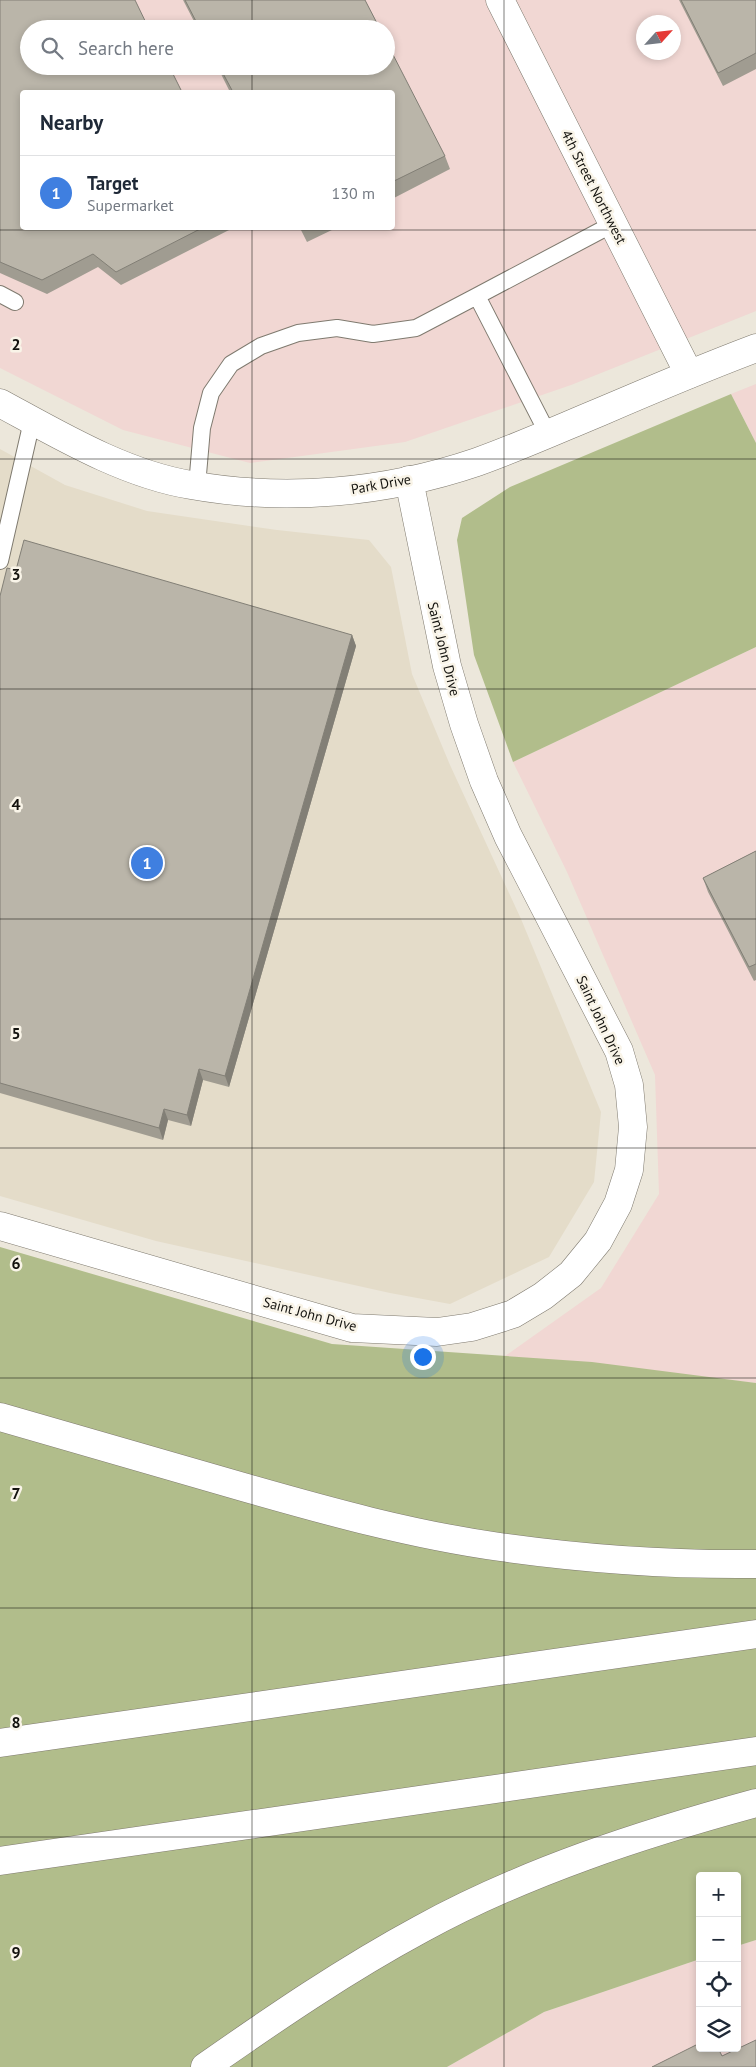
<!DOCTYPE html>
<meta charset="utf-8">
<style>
body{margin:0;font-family:"PT Sans",sans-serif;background:#f6f6f7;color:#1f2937}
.controls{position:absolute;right:15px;bottom:15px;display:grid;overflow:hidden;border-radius:5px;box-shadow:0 2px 8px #0003}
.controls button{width:45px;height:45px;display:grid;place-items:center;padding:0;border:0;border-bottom:1px solid #e0e1e3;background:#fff;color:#1f2937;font:25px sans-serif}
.compass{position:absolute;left:636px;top:15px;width:45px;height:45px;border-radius:50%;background:#fff;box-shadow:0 2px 8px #0003;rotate:63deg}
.you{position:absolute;left:422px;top:1356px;width:18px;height:18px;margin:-12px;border:4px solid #fff;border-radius:50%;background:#1a73e8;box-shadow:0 0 0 8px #1a73e833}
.badge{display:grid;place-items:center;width:32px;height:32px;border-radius:50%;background:#b45309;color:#fff;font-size:16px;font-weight:700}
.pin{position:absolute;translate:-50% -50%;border:2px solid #fff;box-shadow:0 1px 5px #0006}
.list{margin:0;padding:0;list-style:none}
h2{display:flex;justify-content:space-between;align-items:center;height:65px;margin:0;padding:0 20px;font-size:21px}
h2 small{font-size:16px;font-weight:400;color:#747a83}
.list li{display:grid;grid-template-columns:32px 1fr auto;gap:15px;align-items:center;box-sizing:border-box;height:75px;padding:0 20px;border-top:1px solid #e0e1e3}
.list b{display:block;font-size:19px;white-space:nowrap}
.list p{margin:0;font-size:16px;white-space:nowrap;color:#747a83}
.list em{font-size:16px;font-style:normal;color:#747a83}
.icon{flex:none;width:28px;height:28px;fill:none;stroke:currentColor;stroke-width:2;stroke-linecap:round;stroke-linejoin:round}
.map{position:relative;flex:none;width:756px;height:2067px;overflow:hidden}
.search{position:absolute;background:#fff;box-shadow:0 2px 8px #0003;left:20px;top:20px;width:375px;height:55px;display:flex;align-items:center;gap:12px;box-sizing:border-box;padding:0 18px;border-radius:28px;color:#747a83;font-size:19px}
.panel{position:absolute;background:#fff;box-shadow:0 2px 8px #0003;left:20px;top:90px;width:375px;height:140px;border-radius:5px}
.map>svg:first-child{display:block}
</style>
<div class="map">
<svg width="756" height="2067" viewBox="0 0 756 2067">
<rect width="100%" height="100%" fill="#ece7db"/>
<!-- built -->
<path fill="#e4dcc9" d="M0,449L65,485L147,511L277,530L369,540L391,567L412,674L450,765L521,919L601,1112L594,1182L549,1257L450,1304L390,1293L156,1241L0,1196Z"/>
<!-- industrial -->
<path fill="#f1d7d3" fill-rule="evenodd" d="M0,0H756V311L571,385L405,442L250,463L123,430L0,368ZM644,22H674V52H644ZM29,29H386V66H29ZM22,92H392V228H22Z
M756,384V443L731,394Z
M756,647V1383L505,1356L601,1288L659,1194L655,1075L567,872L513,762Z
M756,1940V2067H447L544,2012L700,1959V2048H737V1946Z"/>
<!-- green -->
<path fill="#b1bd8b" d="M731,394L756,443V647L513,762L474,655L457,540L462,518L510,487Z
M0,1247L332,1344L592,1362L756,1383V1940L737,1946V1876H700V1959L544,2012L447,2067H0Z"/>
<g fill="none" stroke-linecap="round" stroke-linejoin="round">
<defs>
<path id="service" d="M0,294L15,302
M548,434L477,296L613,224
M197,486L202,428L211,393L231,364L261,346L298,333L337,328L373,334L416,328L477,296
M0,561L32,421"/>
<path id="minor" d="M500,0L689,374
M0,1226L352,1328L437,1332L472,1327L513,1314L543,1296L571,1274L598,1241L618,1204L629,1170L633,1127L629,1085L619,1051L508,836L484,781L464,724L447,666L409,480"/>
<path id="tertiary" d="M0,403C59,435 124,474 191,485C285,502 386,493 477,462C519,447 559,429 600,412C651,390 703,368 756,348"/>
<path id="motorway" d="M0,1417C81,1440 162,1463 243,1487C327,1511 413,1535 500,1547C585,1559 670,1565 756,1564
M0,1743L756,1634
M0,1861L756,1751
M205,2067C275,2018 345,1970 421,1929C525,1872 642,1834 756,1803"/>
</defs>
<!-- service casing -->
<use href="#service" stroke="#7f7a6f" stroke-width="18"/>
<!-- minor casing -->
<use href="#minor" stroke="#7f7a6f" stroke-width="29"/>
<!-- tertiary casing -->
<use href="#tertiary" stroke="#7f7a6f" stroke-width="29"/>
<!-- motorway casing -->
<use href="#motorway" stroke="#7f7a6f" stroke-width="29"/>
<!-- service -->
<use href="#service" stroke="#fff" stroke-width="16"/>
<!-- minor -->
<use href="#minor" stroke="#fff" stroke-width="28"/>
<!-- tertiary -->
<use href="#tertiary" stroke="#fff" stroke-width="28"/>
<!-- motorway -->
<use href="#motorway" stroke="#fff" stroke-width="28"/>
</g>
<!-- wall -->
<path fill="#a09c91" d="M0,0L22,228H233L121,285L98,267L47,294L0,273Z
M183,0H365L380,29H198Z
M679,0H756V69L723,86Z
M217,66H386L445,156L450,169L392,199V92H230Z
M300,228H336L307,242Z
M16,570L352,635L356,646L229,1087L203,1080L191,1126L168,1120L163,1140L0,1093V596Z
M756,851V980L754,981L708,892L703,878Z"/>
<!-- shaded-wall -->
<path fill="#827f76" d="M352,635L356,646L229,1087L225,1076Z
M199,1069L203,1080L191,1126L187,1115Z
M164,1109L168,1120L163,1140L159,1128Z"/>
<!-- building -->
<path fill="#bab5a9" stroke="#827f76" d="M0,0H135L149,29H29V66H169L182,92H22V228H202L116,272L93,254L42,280L0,262Z
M185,0H365L380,29H200Z
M681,0H756V53L718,73Z
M386,41L445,156L392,182V92H233L219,66H386Z
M24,540L352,635L225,1076L199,1069L187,1115L164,1109L159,1128L0,1083V596L7,568L16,570Z
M756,851V964L749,967L703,878Z
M756,2040V2067H652L700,2043V2048H718L722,2056Z"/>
<!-- grid -->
<path fill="none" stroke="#13120e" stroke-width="1" stroke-opacity="0.55" d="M252,0V29M504,0V2067M252,66V92M252,228V2067M0,230H756M0,459H756M0,689H756M0,919H756M0,1148H756M0,1378H756M0,1608H756M0,1837H756"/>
<g text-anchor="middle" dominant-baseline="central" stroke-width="5" stroke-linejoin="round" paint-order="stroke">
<!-- street labels -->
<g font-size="14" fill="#13120e" stroke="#f9f4e8">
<text transform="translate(594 187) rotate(63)">4th Street Northwest</text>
<text transform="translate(381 484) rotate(-10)">Park Drive</text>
<text transform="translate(444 649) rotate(76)">Saint John Drive</text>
<text transform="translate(601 1020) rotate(65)">Saint John Drive</text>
<text transform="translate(310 1314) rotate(15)">Saint John Drive</text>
</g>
</g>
<g font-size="16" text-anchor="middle" font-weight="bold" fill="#13120e" stroke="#f9f4e8" stroke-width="5" stroke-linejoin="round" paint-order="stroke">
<text x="16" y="350">2</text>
<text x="16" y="580">3</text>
<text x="16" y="810">4</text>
<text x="16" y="1039">5</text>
<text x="16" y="1269">6</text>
<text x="16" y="1499">7</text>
<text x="16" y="1728">8</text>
<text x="16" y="1958">9</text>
</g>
</svg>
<div class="controls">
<button>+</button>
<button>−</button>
<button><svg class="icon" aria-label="locate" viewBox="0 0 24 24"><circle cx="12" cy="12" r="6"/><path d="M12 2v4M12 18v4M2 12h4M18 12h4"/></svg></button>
<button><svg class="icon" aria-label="layers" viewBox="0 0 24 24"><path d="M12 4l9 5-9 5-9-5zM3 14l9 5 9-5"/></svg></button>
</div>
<svg class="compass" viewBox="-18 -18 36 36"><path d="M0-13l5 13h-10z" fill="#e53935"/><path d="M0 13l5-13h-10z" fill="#747a83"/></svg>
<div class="you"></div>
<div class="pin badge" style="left:147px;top:863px;background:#3f7fe0">1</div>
<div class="search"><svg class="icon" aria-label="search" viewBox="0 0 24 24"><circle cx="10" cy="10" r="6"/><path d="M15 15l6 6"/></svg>Search here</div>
<section class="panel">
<h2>Nearby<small></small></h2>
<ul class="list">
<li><span class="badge" style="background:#3f7fe0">1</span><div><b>Target</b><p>Supermarket</p></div><em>130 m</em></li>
</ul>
</section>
</div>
